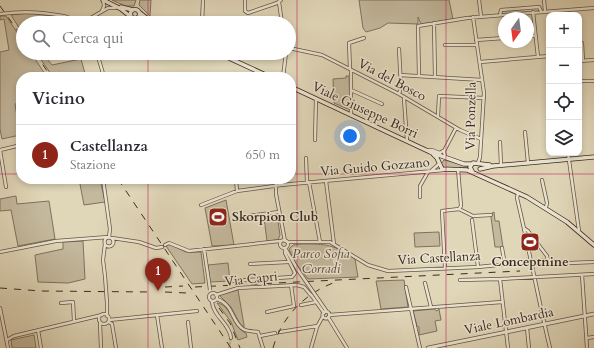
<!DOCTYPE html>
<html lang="it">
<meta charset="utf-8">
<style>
body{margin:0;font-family:Cardo,serif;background:#f2f2f3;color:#2b2b33}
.controls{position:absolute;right:12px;top:12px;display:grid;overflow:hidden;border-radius:8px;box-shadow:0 2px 6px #0003}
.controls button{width:36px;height:36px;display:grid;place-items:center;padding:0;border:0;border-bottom:1px solid #e1e1e2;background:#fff;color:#2b2b33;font:20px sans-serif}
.compass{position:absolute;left:498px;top:12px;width:36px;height:36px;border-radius:50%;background:#fff;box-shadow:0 2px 6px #0003;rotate:194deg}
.you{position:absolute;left:350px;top:136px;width:14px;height:14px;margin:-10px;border:3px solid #fff;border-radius:50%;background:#1a73e8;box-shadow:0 0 0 6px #1a73e833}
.badge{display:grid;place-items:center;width:26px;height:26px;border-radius:50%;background:#8f2418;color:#fff;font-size:13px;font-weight:700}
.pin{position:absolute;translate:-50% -33px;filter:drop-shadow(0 1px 2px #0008)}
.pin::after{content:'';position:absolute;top:21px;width:14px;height:12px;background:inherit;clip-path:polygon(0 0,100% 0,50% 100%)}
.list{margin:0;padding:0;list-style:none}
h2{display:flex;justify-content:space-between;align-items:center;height:52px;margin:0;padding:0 16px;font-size:17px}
h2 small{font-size:13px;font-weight:400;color:#7c7c81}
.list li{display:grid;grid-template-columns:26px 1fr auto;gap:12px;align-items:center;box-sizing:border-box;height:60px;padding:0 16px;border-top:1px solid #e1e1e2}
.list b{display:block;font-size:15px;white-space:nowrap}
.list p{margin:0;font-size:13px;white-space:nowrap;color:#7c7c81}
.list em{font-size:13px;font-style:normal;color:#7c7c81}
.icon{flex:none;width:22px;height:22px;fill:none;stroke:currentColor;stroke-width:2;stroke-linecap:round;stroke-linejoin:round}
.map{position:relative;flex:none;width:594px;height:348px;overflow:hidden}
.search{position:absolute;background:#fff;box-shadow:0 2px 6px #0003;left:16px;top:16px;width:280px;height:44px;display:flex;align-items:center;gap:10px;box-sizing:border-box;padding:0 14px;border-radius:22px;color:#7c7c81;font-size:15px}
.panel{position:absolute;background:#fff;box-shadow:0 2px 6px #0003;left:16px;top:72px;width:280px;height:112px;border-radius:16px}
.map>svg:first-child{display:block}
</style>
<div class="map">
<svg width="594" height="348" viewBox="0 0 594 348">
<rect width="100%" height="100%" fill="#e0d6b8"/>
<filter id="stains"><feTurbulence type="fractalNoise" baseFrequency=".005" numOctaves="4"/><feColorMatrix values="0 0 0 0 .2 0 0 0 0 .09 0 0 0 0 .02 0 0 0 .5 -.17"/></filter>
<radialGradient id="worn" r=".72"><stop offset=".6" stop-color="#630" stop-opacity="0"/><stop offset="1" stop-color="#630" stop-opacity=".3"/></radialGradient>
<!-- green -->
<path fill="#c4b99e" stroke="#7f725e" d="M112,0H136L134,6H125Z
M140,0H151L150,16L139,5Z
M359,0H449L453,19L421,24L418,17V24L388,23L380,28L366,32L363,28Z
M29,13L62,17L76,23H23V34L11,15Z
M0,16H6L23,41V53H31L47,77H21V103L15,104L20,135L2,139L0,129V52L9,50L4,19L0,20Z
M42,53L52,65L81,59L86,77H53L37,54Z
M346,76H349L350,110L334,103L333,79L346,78Z
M444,160L468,166V168H445L441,164Z
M79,179H100L105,202L84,205Z
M16,196L17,204L49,201L55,239L18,246L11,210L0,211V199Z
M226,200L234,245L212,246L205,208Z
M494,212L495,221H499L503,247H495L491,217L492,213Z
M271,215H277L280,235L278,240L267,241L264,218Z
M439,232L440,246L415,247L414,233Z
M83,241L85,279L68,283L38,282L35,255L63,249V242Z
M169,244L186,252H201L205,283L192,284L166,246Z
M301,244C327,244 333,244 355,259L358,277L308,279L295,262L289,249L293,245Z
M228,263L230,281L210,282L208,265Z
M404,280L408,307L381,309L376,281Z
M238,290L244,325V328L239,322L231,307L220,296L221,294Z
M217,303C232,305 232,328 246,333L247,337L238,340L231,322Z
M434,309L437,311L439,309L441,320L435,321L437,331L419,335V327L417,326L413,311Z
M34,335L36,348H12L11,340Z"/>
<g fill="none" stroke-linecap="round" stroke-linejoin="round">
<!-- minor-tunnel -->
<path stroke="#bfb499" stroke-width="2.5" stroke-dasharray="2.5 1" stroke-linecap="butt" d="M229,348L231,338"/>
<defs>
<path id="minor" d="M245,0V11L248,13L277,3L281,0
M479,0L481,16
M544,0L545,11
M279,2L282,23
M102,11L104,6L103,0
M533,12L538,57
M0,14C21,11 43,12 63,16C70,17 75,21 81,23
M500,15L501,10L539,7L541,11
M473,17L484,93L480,157L478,163
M82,23L108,8H115
M202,23L203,0
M434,23L435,77
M528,36H536
M476,40L504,38
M582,43L583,61
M445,45H477
M289,48L322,55L399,94L460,130L481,139
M97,53L104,77
M579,61L594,60
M480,62L549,56
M350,69L349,43L364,38
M400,75L482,80
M419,76L418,26L467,18L594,8
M283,77L286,53
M579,81H594
M351,90L382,104
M399,94L401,87L399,49
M404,99L407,141
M351,115V70
M438,116L439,96L484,98
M525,132L528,163
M315,140L316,99
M500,142L501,165
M0,150L6,187
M0,150L21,145
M427,150H432L440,153L443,151
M568,153L579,231
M445,157L444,151L456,128
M306,158L307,182
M458,169L461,206L459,209
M432,170L439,164
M103,179L110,229L109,237
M236,179L237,191
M281,179V185
M542,180L547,203L546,207
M326,181L334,244
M309,182L320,242
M276,185V194L285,241
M518,193L517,198C529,248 538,298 550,348
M420,197V186L428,172
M201,205L237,191L281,185L444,170
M241,217L279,212
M472,220L478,267
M525,229L528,231L547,256L548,260
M104.5 242a4.5 4.5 0 1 1 9 0a4.5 4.5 0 1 1-9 0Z
M112,238L139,242L156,248L162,247
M280 244a4 4 0 1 1 8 0a4 4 0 1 1-8 0Z
M287,242H330L368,265L388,271L478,267L549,260L570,263L594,262
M165,245L169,243L189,251L280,241
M285,248L298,270
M502,248L505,265
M204,249L209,282
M0,252L56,241L108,237
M250,264L288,262
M445,268L442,211L459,209L473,216L491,215
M582,275L587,348
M105,276L103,260L105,244
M460,280L500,279
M232,281L292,277L295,273L285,253V248
M425,283L431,307
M406,287L420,348
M209 297a4 4 0 1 1 8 0a4 4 0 1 1-8 0Z
M216,295L238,288L297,285L304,287L310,294
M312,296L324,313
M316,296L327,312
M217,299C234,305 231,321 243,329C248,332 254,331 258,332L263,348
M212,302C213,316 230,324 231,338
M61,303L73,302L74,321
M301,305L316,302
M0,308L8,348
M322.5 315a3.5 3.5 0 1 1 7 0a3.5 3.5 0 1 1-7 0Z
M267,312L294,306L291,285
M99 319a5 5 0 1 1 10 0a5 5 0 1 1-10 0Z
M157,315L162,348
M329,315L502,302
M107,316V303
M328,317L347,348
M109,320L197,311
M109,322L112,324L116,348
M188,322L191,348
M100,323L101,348
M527,328L529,348
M38,330L41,348
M280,332L317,326
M260,336L275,333
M587,338L594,337
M7,340L14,336L102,315
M311,348L317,327L323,316
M508,348L500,279L594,274"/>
<path id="tertiary" d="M428,348L594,314"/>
<path id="secondary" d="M103,0L121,9L131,17
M121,7L133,10
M130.5 14a4.5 4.5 0 1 1 9 0a4.5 4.5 0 1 1-9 0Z
M139,12L150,21
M136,19L153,23
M218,53L270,77
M291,87L430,152L464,164H471
M433,154L437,158L442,169L467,170L527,197L567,222L594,245
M480,169L493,166L594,157
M472,171L470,167L473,163L490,165"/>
</defs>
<!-- minor casing -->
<use href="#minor" stroke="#645644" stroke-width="4"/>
<!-- tertiary casing -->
<use href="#tertiary" stroke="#645644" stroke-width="4.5"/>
<!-- secondary casing -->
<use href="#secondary" stroke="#3a2b1e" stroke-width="5"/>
<!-- minor -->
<use href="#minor" stroke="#ebe4d1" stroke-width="2.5"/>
<!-- tertiary -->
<use href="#tertiary" stroke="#ebe4d1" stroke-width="3"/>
<!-- secondary -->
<use href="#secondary" stroke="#ebe4d1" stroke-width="3.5"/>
<!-- rail -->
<path stroke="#3a2b1e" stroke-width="1" stroke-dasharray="7 7" stroke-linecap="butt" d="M0,6L23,38
M35,53L51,77
M118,179L231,348
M165,287L183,286
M195,287L520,271
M0,288L41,291L151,292
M165,292L187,293
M219,308L230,323L240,348
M273,348C281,318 304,294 333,283"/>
<defs>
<path id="minor-bridge" d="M298,270L316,296
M105,276L107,303
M209,282L210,290
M310,294L312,296"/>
</defs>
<!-- minor-bridge casing -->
<use href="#minor-bridge" stroke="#645644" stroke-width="4" stroke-linecap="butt"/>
<!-- minor-bridge -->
<use href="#minor-bridge" stroke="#ebe4d1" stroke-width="2.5"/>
</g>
<!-- grid -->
<path fill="none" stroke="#c2185b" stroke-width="1" stroke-opacity="0.55" d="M148,0V23M297,0V348M446,0V348M148,53V77M0,174H21M291,174H594M148,179V348"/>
<!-- icons -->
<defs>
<symbol id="stadium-square" viewBox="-11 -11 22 22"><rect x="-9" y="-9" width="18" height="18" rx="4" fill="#8f2418" stroke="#ebe4d1"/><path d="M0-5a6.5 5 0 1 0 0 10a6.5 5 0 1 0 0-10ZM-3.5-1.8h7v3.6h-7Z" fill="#fff"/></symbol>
</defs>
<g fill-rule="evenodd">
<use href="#stadium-square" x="207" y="206" width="22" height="22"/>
<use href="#stadium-square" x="519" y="231" width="22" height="22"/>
</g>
<g text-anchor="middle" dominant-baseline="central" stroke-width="3" stroke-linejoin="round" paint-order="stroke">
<!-- street labels -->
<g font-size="13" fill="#3a2b1e" stroke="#ebe4d1">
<text transform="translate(392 80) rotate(28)">Via del Bosco</text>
<text transform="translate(365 110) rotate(25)">Viale Giuseppe Borri</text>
<text transform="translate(471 116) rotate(-89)">Via Ponzella</text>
<text transform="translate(375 167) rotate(-5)">Via Guido Gozzano</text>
<text transform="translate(439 258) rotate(-3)">Via Castellanza</text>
<text transform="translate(251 279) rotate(-6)">Via Capri</text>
<text transform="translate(509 321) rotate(-12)">Viale Lombardia</text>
</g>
<!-- poi labels -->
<g font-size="13" font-weight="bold" fill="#3a2b1e" stroke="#ebe4d1" text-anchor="start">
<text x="232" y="217">Skorpion Club</text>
<text x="530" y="262" text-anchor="middle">Conceptnine</text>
</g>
<!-- park labels -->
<g font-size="13" font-style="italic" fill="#564738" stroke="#ebe4d1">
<text x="321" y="254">Parco Sofia<tspan x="321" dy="15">Corradi</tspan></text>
</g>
</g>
<rect width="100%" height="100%" filter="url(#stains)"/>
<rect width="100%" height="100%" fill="url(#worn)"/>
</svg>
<div class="controls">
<button>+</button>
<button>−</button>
<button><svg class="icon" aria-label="locate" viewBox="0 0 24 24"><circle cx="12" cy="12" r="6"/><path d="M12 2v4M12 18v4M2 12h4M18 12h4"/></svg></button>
<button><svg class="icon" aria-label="layers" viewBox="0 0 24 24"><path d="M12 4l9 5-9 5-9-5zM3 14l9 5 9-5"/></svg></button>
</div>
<svg class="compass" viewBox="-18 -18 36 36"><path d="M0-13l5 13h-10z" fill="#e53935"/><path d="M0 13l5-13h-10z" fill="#7c7c81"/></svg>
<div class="you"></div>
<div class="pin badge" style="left:158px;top:291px">1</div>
<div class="search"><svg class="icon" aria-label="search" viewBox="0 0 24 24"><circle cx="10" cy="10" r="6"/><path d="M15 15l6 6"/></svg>Cerca qui</div>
<section class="panel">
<h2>Vicino<small></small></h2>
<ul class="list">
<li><span class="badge">1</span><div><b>Castellanza</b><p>Stazione</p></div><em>650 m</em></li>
</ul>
</section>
</div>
